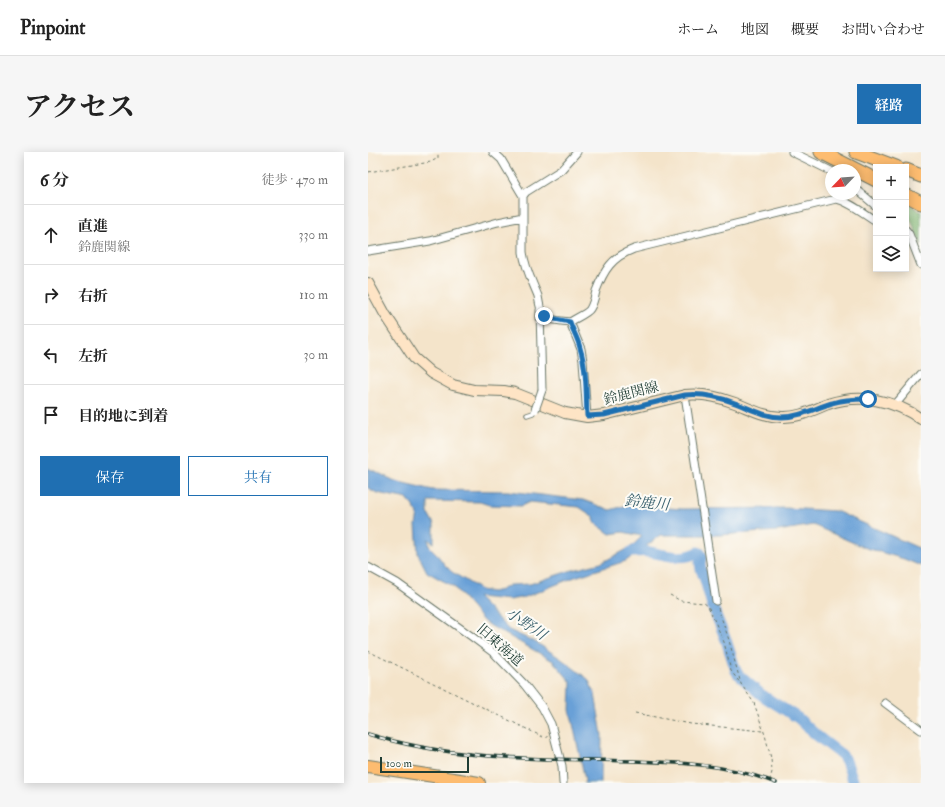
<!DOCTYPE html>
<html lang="ja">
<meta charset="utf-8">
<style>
body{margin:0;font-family:"IM FELL Double Pica","Noto Serif JP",serif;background:#f6f6f6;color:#222}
.controls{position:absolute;right:12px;top:12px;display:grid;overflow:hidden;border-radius:0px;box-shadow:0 2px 10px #0003}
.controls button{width:36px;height:36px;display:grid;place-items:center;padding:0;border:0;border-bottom:1px solid #e0e0e0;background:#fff;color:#222;font:20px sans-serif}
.compass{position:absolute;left:457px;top:12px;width:36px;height:36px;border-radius:50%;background:#fff;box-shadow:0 2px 10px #0003;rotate:245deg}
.scale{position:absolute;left:12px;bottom:10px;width:89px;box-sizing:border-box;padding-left:4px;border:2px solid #1f3d34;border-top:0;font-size:11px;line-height:14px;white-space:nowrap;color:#1f3d34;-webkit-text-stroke:3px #fdfcf7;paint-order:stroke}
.stop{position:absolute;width:12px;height:12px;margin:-9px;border:3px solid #1f6fb2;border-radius:50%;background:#fff}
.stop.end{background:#1f6fb2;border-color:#fff;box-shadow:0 1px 4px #0008}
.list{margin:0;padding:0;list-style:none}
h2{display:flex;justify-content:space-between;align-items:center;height:52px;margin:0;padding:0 16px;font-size:17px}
h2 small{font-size:13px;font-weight:400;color:#767676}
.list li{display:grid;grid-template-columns:26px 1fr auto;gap:12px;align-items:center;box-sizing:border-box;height:60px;padding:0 16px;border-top:1px solid #e0e0e0}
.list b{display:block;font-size:15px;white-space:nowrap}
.list p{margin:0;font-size:13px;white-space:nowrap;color:#767676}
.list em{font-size:13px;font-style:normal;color:#767676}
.actions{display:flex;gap:8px;padding:12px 16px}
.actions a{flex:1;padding:9px 0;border:1px solid #1f6fb2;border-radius:0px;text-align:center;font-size:14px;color:#1f6fb2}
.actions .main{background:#1f6fb2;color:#fff}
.icon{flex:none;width:22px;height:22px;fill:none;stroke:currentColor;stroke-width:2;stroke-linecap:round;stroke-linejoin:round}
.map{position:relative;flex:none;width:553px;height:631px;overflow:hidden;border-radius:0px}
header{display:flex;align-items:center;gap:24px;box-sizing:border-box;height:56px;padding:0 20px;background:#fff;border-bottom:1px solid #e0e0e0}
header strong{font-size:19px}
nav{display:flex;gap:22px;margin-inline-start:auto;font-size:14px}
.intro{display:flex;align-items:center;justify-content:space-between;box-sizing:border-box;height:96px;padding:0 24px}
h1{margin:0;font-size:28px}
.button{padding:10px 18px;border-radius:0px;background:#1f6fb2;color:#fff;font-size:14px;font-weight:700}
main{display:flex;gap:24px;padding:0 24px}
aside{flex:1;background:#fff;border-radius:0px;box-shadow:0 2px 10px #0003}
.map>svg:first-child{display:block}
</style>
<header>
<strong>Pinpoint</strong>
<nav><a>ホーム</a><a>地図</a><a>概要</a><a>お問い合わせ</a></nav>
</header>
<div class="intro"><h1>アクセス</h1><a class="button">経路</a></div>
<main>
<aside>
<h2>6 分<small>徒歩 · 470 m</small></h2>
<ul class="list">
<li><svg class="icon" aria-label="ahead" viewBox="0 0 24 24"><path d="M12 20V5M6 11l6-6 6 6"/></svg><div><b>直進</b><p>鈴鹿関線</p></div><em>330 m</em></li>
<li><svg class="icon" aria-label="right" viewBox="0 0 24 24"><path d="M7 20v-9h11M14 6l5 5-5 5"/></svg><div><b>右折</b></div><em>110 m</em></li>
<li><svg class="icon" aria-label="left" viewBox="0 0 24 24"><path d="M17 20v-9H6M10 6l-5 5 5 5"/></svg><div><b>左折</b></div><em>30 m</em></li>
<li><svg class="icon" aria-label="arrive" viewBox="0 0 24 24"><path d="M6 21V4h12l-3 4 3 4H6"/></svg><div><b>目的地に到着</b></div></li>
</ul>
<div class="actions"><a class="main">保存</a><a>共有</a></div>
</aside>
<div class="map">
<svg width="553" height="631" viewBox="0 0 553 631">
<rect width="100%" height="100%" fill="#fdfcf7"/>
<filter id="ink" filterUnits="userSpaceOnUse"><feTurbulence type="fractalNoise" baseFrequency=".025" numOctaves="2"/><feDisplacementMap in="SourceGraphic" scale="8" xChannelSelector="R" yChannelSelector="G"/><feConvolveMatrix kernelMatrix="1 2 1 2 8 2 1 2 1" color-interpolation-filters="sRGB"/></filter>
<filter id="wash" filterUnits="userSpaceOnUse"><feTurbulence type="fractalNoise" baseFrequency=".012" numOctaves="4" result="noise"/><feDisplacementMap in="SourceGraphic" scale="16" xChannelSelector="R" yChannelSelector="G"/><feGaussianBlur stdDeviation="0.9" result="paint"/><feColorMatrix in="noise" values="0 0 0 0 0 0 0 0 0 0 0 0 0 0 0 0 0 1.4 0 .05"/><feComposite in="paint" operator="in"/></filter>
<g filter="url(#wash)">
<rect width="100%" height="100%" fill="#f4e4ca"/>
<!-- forest -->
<path fill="#84b975" stroke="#527b54" d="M538,50L553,60V93L538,56Z"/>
<!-- water -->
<path fill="#69a0d7" stroke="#446e86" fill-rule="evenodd" d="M0,316L27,329L65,338L141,339L215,348L242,358L260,353L314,357L418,356L468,359L553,397V414L536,407L495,395L445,373L410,379L351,383H293L258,409L207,425L157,445L141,448L109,445L141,478L169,491L192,506L220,527L227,542L234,583L233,631H216L217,628L202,558L203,530L185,509L116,470L86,435L59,420L50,402L48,373L50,362L40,347L9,341L0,336ZM60,349L112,350L121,353L153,354L162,350L211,355L226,365L227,371L242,382L255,380L274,384L263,395L233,411L201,419L162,432L141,433L133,438L124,440L113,438L84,420L76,412L68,401L62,395L60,387L66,391V372L60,361Z"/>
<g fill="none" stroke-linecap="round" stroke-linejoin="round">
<!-- river -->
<path stroke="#69a0d7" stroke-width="11" d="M263,400C269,400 276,399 282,400C298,403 315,409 330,400L332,401L334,404L332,411L333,417L337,428L344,453L358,488L368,519L370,522
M374,526L395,544L430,566L448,583L474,603L478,609L486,631"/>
</g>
</g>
<g filter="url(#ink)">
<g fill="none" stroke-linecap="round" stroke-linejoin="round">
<defs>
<path id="service" d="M159,263L165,261L166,258"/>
<path id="minor" d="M125,0L133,7L155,44V100C157,116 164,129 170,144C171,150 172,158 175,162C180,169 194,169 202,170C206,167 220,161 222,157C225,152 227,144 228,139C236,118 244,105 266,97L468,47C479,48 498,63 508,69
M424,0L463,19
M487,36L508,54
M155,44L158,40L193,18L209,0
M538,78L541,82L553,113
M0,99L62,89L130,70L155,65
M172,158L174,238
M202,170L213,197L215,209L219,265
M317,243L348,449
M527,253L553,222
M0,415L29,431L103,484L127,502L156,532L174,555L183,572L194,614L195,631
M517,551L553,578"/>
<path id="secondary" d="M0,131L17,162L46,206L63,221L85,233L106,238L136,239L147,241L197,261L219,265L236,263L317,243C334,241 351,245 367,251C383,257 397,265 414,265C430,266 445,258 460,252C492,241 526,248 553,267"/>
<path id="trunk" d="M0,614L111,631"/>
<path id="motorway" d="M453,0L508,28
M488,0L528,15
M538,18L553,24
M538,43L553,51"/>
</defs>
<!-- service casing -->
<use href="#service" stroke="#6a7768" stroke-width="5.5"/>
<!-- minor casing -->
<use href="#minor" stroke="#6a7768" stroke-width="9"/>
<!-- secondary casing -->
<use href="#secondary" stroke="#6a7768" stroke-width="12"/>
<!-- trunk casing -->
<use href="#trunk" stroke="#6a7768" stroke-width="14"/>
<!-- motorway casing -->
<use href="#motorway" stroke="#6a7768" stroke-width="15"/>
<!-- path -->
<path stroke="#6a7768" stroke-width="1" stroke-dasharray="3 3" stroke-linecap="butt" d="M0,20L63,10L70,6V0
M302,443L313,449L336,451L340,454L356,490L363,519L373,532
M350,456L360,485L373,532L386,551L397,583L403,606L404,620L401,631
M0,499L175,585H180
M267,561L323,572L394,579"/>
<!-- service -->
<use href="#service" stroke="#fff" stroke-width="3.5"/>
<!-- minor -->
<use href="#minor" stroke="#fff" stroke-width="7"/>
<!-- secondary -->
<use href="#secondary" stroke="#fee4c5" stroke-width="10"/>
<!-- trunk -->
<use href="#trunk" stroke="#fdbc6f" stroke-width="12"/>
<!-- motorway -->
<use href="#motorway" stroke="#fdbc6f" stroke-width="13"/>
<defs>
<path id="rail" d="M0,582C74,605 151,607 228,608C289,610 350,608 408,631"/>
</defs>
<!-- rail casing -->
<use href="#rail" stroke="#1f3d34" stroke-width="3.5"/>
<!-- rail -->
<use href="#rail" stroke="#fdfcf7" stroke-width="2" stroke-dasharray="6" stroke-linecap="butt"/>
<defs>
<path id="minor-bridge" d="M167,258L174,238"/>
</defs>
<!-- minor-bridge casing -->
<use href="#minor-bridge" stroke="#6a7768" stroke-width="9" stroke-linecap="butt"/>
<!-- minor-bridge -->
<use href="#minor-bridge" stroke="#fff" stroke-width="7"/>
</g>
</g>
<g fill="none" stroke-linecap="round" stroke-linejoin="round" filter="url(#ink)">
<!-- route -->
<path stroke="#1f6fb2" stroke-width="5" d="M176,164L182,166L202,170C205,179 210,187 212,196C219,218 218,242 219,264L236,263L317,243C334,241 351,245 367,251C383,257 397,265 414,265C432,265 447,256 464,251C476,247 488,247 500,247"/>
</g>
<g text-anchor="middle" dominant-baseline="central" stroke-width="4" stroke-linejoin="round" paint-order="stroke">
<!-- street labels -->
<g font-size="14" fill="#1f3d34" stroke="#fdfcf7">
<text transform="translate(263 241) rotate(-14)">鈴鹿関線</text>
<text transform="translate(132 493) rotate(41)">旧東海道</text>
</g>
<!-- water labels -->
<g font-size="15" font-style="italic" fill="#39606d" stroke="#fdfcf7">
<text transform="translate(279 351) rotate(6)">鈴鹿川</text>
<text transform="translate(158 472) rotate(34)">小野川</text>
</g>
</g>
</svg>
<div class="controls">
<button>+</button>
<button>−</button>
<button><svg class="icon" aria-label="layers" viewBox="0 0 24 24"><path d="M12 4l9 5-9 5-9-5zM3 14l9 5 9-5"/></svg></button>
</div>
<svg class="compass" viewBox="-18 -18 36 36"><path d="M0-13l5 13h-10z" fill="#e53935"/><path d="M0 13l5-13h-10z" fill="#767676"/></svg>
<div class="scale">100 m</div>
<div class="stop" style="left:500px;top:247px"></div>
<div class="stop end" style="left:176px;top:164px"></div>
</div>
</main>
